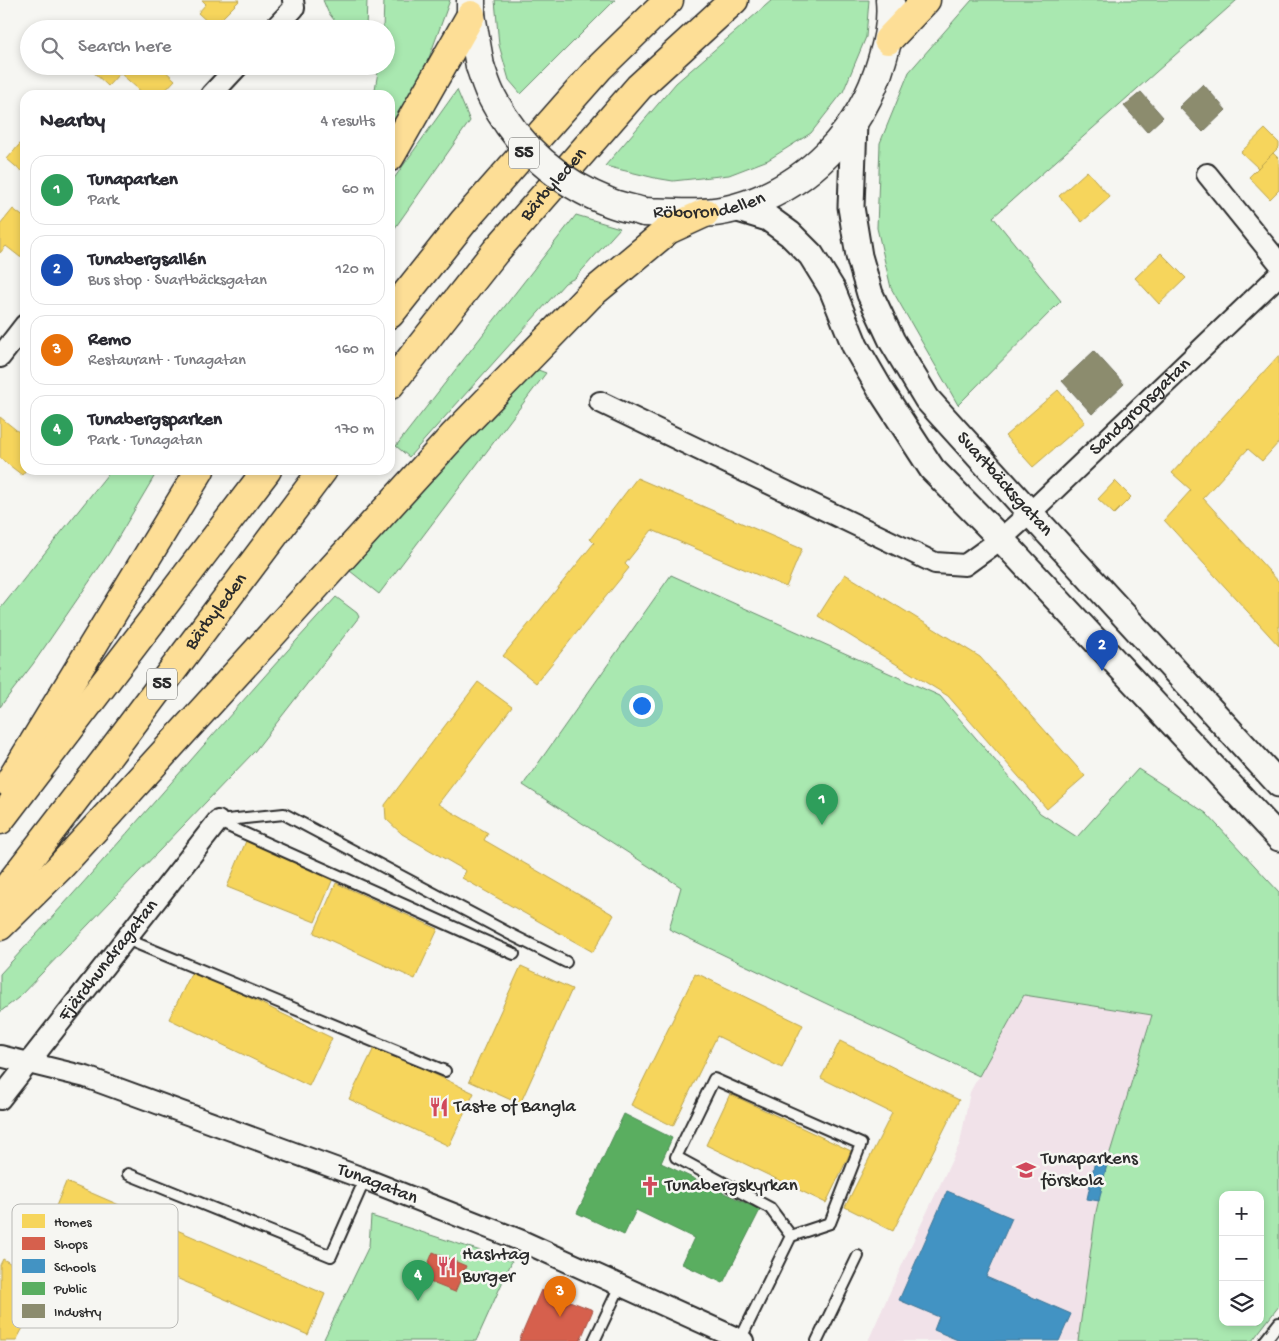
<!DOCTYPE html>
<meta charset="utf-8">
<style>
body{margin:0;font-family:"Gochi Hand",sans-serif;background:#f7f7f7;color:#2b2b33}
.controls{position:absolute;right:15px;bottom:15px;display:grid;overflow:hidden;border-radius:10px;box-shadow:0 2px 8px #0003}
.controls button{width:45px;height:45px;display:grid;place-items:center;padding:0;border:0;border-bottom:1px solid #e1e1e2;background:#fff;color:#2b2b33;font:25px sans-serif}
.you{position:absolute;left:641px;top:705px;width:18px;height:18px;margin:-12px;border:4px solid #fff;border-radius:50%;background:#1a73e8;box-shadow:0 0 0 8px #1a73e833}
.badge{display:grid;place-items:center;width:32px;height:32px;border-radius:50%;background:#d1495b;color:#fff;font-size:16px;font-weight:700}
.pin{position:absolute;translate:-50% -41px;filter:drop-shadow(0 1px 2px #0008)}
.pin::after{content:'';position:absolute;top:26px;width:18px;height:15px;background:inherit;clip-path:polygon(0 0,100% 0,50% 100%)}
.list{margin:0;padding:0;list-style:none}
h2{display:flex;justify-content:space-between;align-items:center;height:65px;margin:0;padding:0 20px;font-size:21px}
h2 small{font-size:16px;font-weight:400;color:#7c7c81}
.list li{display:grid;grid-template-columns:32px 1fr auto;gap:15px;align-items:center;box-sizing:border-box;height:70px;margin:0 10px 10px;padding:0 10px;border:1px solid #e1e1e2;border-radius:15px}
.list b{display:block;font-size:19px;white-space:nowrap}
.list p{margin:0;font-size:16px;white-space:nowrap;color:#7c7c81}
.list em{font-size:16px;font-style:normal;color:#7c7c81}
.icon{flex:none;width:28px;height:28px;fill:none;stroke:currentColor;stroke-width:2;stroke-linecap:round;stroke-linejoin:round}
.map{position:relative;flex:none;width:1279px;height:1341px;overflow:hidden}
.search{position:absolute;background:#fff;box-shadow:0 2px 8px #0003;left:20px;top:20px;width:375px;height:55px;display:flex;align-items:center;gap:12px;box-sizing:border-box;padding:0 18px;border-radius:28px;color:#7c7c81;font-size:19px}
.panel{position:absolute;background:#fff;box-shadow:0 2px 8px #0003;left:20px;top:90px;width:375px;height:385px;border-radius:15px}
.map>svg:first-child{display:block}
</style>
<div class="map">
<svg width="1279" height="1341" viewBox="0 0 1279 1341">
<rect width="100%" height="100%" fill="#f6f6f2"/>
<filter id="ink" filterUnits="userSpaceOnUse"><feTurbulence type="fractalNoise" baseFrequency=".02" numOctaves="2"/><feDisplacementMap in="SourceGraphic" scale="10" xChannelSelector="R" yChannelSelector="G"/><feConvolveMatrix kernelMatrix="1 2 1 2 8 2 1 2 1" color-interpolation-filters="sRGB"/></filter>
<g filter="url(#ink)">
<!-- built -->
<path fill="#f1e2e9" d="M1024,995L1152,1015L1108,1159L1096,1212L1078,1341H868L907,1254L960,1143L970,1092Z"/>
<!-- green -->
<path fill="#a9e8b0" stroke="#6a8a6e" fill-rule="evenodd" d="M323,0H367L366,29H341L328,12Z
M384,0H450L426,66L393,131L390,134V95H374L379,66H386V29H383Z
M495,0H615L521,94L509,80L499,45Z
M772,0H869L866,37L843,92L811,133L768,160L729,175L673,181L655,178L605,166L676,83Z
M972,0H1237L993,217L1061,301L958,405L891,288L877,228L880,143L909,72Z
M457,90L470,121L390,235V184Z
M576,215L620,228L575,278L565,283L409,457L396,446Z
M533,368L546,373L379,594L350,571Z
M111,470H158L109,553L33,664L0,707V609Z
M671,575L940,696L1040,813L1077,837L1138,769L1206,813L1279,892V1306L1252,1341H1078L1096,1212L1108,1159L1152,1015L1024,995L979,1076L669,929L681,887L523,785ZM1223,1195H1260V1322H1223Z
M336,597L357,613L359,617L254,752L18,998L0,1012V974C115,851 222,721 336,597Z
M371,1216L512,1261L476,1341H323L369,1246Z"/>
<!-- homes -->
<path fill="#f6d55c" stroke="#b9a24d" d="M202,0H240L213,27L198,13L206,4Z
M89,66H160L175,80L161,95H145L120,73L108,86L88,67Z
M1265,129L1279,143V147L1258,168L1241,152Z
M25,138V166L21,171L7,159Z
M1273,153L1279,159V190L1270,199L1249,177Z
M1087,171L1110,197L1082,222L1059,196Z
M13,209L25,218V251L20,257L6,246L0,253V225Z
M1161,253L1186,278L1159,304L1135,278Z
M1279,355V415L1277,417L1279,419V442L1262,461L1248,449L1203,498L1279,582V646L1164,520L1191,490L1172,473Z
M1058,390L1085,422L1033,467L1005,436Z
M0,417L25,437V470H26L22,475L0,458Z
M637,478L802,549L786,587L652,530L625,564L629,568L536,683L503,656L594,543L590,539Z
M1115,481L1131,497L1114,514L1098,499Z
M845,574L980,657L1085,776L1047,809L948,696L818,616Z
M478,682L512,707L438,804L488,833L484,840L614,915L593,952L462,878L466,871L402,834L386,819L385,805Z
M246,841L334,876L315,922L227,887Z
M336,883L438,929L415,979L314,933Z
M521,966L572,989L520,1104L469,1081Z
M193,970L332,1038L309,1086L169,1019Z
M695,974L697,975L698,974L803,1025L782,1068L717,1036L673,1126L631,1105Z
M840,1041L959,1100L893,1231L845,1207L892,1113L821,1078Z
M375,1046L474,1093L449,1146L349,1099Z
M730,1094L851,1151L826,1203L706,1145Z
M66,1182L325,1294L308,1335L49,1223Z
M3,1259L46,1284L16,1341H0V1265Z"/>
<!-- shops -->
<path fill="#d6604d" stroke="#a35043" d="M433,1252L466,1266L455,1292L422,1279Z
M541,1290L593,1310L580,1341H519Z"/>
<!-- schools -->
<path fill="#4393c3" stroke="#3c7495" d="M1096,1156L1108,1159L1099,1201L1087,1199Z
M947,1191L1012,1218L986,1277L1071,1314L1059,1341H960L934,1330L939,1317L899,1300Z"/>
<!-- public -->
<path fill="#5aae61" stroke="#4c8751" d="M624,1114L672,1138L661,1163L760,1210L723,1283L682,1264L694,1238L636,1210L624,1235L577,1213Z"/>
<!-- industry -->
<path fill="#8c8c6e" stroke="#6f6f5a" d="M1203,84L1226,110L1203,132L1179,107Z
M1141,92L1163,117L1147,132L1124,106Z
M1094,351L1124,384L1092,414L1062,381Z"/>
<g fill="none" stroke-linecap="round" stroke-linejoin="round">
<defs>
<path id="service" d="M218,821L284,814L510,934L566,962
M219,822L514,954
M126,939L445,1071
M128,1174L331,1256L365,1179
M740,1340L791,1236L830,1223L861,1144L714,1079L676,1157L770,1208L791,1236
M594,1341L620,1286
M817,1341L858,1256
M1265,1341L1279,1323"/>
<g id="minor">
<path d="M274,29L294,8L293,0"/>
<path d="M211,95L238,66"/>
<path d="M1207,174L1279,263"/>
<path d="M0,357L25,325"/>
<path id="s1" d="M600,402L935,563L965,565L1001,539L1030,513L1279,275"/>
<path id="s2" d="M0,1056L86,1077L365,1179L522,1241L743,1341"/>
<path id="s3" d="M0,1099L218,821"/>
</g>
<g id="tertiary">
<path id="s4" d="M854,123L851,207L859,256L870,294L892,341L927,399L1030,513L1279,784"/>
<path d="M735,208L768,218L790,234L811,255L832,289L855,346L880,389L932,469L1001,539L1279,838"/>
</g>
<g id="secondary">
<path d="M471,0V15L480,66"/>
<path id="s5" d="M644,212C675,213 706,216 735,208C807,188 862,131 882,60C888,41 892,20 890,0"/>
</g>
<g id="primary">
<path d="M888,40L926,0"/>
<path d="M390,157L471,15"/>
<path d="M390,314L464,221L599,68L669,0"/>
<path id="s6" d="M390,385L495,252L639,87L734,0"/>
<path d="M9,783L200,470"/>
<path d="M0,820L267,470"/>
<path id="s7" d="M0,897L109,755L323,470"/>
<path d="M0,926L60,867L454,435L590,295L668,230L705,213"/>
</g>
</defs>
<!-- service casing -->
<use href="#service" stroke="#2b2b2b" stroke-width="14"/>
<!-- minor casing -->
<use href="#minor" stroke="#2b2b2b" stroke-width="24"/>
<!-- tertiary casing -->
<use href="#tertiary" stroke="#2b2b2b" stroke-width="29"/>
<!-- secondary casing -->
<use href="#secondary" stroke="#2b2b2b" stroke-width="31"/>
<!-- primary casing -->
<use href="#primary" stroke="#2b2b2b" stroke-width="31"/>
<!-- service -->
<use href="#service" stroke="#f6f6f2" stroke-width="10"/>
<!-- minor -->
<use href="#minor" stroke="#f6f6f2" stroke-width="20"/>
<!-- tertiary -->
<use href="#tertiary" stroke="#f6f6f2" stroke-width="25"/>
<!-- secondary -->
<use href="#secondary" stroke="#f6f6f2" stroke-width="28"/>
<!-- primary -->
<use href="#primary" stroke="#fdde96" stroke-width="28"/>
<defs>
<path id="secondary-bridge" d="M480,66C484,77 487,89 493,99C518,147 559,183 611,203C621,207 633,209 644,212"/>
</defs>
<!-- secondary-bridge casing -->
<use href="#secondary-bridge" stroke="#2b2b2b" stroke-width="31" stroke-linecap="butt"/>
<!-- secondary-bridge -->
<use href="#secondary-bridge" stroke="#f6f6f2" stroke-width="28"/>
</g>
</g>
<!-- icons -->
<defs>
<symbol id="restaurant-bare" viewBox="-9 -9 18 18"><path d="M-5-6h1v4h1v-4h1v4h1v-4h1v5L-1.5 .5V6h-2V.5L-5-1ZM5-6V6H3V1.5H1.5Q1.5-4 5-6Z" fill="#d1495b" stroke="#f6f6f2" stroke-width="2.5" paint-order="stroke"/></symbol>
<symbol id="school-bare" viewBox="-9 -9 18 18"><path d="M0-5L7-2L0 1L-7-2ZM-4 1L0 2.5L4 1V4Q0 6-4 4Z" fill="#d1495b" stroke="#f6f6f2" stroke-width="2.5" paint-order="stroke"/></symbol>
<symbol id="church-bare" viewBox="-9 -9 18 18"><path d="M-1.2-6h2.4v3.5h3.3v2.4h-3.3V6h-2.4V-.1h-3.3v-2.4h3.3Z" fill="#d1495b" stroke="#f6f6f2" stroke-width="2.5" paint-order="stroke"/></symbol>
</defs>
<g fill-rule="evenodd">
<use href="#restaurant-bare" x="425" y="1093" width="28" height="28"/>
<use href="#school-bare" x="1012" y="1156" width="28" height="28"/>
<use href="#church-bare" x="636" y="1172" width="28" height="28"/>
<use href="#restaurant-bare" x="433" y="1252" width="28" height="28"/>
</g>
<g text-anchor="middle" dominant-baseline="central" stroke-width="5" stroke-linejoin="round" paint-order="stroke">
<!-- shield labels -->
<g fill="#f6f6f2" stroke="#686867" stroke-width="1">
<rect x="509" y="137.5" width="30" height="31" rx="4"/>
<rect x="147" y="668.5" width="30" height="31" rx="4"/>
</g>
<g font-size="18" font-weight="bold" fill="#2b2b2b">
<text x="524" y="153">55</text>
<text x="162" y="684">55</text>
</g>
<!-- street labels -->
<g font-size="19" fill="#2b2b2b" stroke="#f6f6f2">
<text stroke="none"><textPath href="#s6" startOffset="259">Bärbyleden</textPath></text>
<text stroke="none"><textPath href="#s5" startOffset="66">Röborondellen</textPath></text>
<text stroke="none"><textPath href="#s1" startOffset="638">Sandgropsgatan</textPath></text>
<text stroke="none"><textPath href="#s4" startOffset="408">Svartbäcksgatan</textPath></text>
<text stroke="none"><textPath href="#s7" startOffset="358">Bärbyleden</textPath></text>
<text stroke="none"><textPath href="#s3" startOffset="176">Fjärdhundragatan</textPath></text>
<text stroke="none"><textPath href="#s2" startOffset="399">Tunagatan</textPath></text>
</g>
<!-- poi labels -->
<g font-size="19" fill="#2b2b2b" stroke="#f6f6f2" text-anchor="start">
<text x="454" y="1107">Taste of Bangla</text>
<text x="1041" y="1159">Tunaparkens<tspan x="1041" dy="22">förskola</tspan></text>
<text x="665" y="1186">Tunabergskyrkan</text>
<text x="462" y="1255">Hashtag<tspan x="462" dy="22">Burger</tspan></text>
</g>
</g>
<!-- legend -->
<rect x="12" y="1204" width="166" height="124" rx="8" fill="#f6f6f2" stroke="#b9b9b6" stroke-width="1"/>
<rect x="22" y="1214" width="23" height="14" fill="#f6d55c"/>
<rect x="22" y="1237" width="23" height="13" fill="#d6604d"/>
<rect x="22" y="1259" width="23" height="14" fill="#4393c3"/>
<rect x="22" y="1282" width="23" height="13" fill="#5aae61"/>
<rect x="22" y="1304" width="23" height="14" fill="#8c8c6e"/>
<g font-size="14" fill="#2b2b2b">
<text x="54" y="1226">Homes</text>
<text x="54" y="1248">Shops</text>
<text x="54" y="1271">Schools</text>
<text x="54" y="1293">Public</text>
<text x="54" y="1316">Industry</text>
</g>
</svg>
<div class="controls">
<button>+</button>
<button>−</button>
<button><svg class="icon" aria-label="layers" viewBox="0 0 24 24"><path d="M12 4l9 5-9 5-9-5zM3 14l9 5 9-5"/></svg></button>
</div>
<div class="you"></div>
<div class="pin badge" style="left:822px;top:825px;background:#2e9e5b">1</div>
<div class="pin badge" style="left:1102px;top:671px;background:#1a4fb4">2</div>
<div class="pin badge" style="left:560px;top:1317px;background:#e8710a">3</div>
<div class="pin badge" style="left:418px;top:1301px;background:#2e9e5b">4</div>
<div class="search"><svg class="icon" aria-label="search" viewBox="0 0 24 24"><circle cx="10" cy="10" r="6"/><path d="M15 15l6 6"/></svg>Search here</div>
<section class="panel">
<h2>Nearby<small>4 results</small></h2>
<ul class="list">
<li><span class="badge" style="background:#2e9e5b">1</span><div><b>Tunaparken</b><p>Park</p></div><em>60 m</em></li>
<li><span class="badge" style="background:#1a4fb4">2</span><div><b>Tunabergsallén</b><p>Bus stop · Svartbäcksgatan</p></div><em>120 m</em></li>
<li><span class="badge" style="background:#e8710a">3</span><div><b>Remo</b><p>Restaurant · Tunagatan</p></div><em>160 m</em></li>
<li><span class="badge" style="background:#2e9e5b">4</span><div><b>Tunabergsparken</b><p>Park · Tunagatan</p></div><em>170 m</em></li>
</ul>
</section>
</div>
